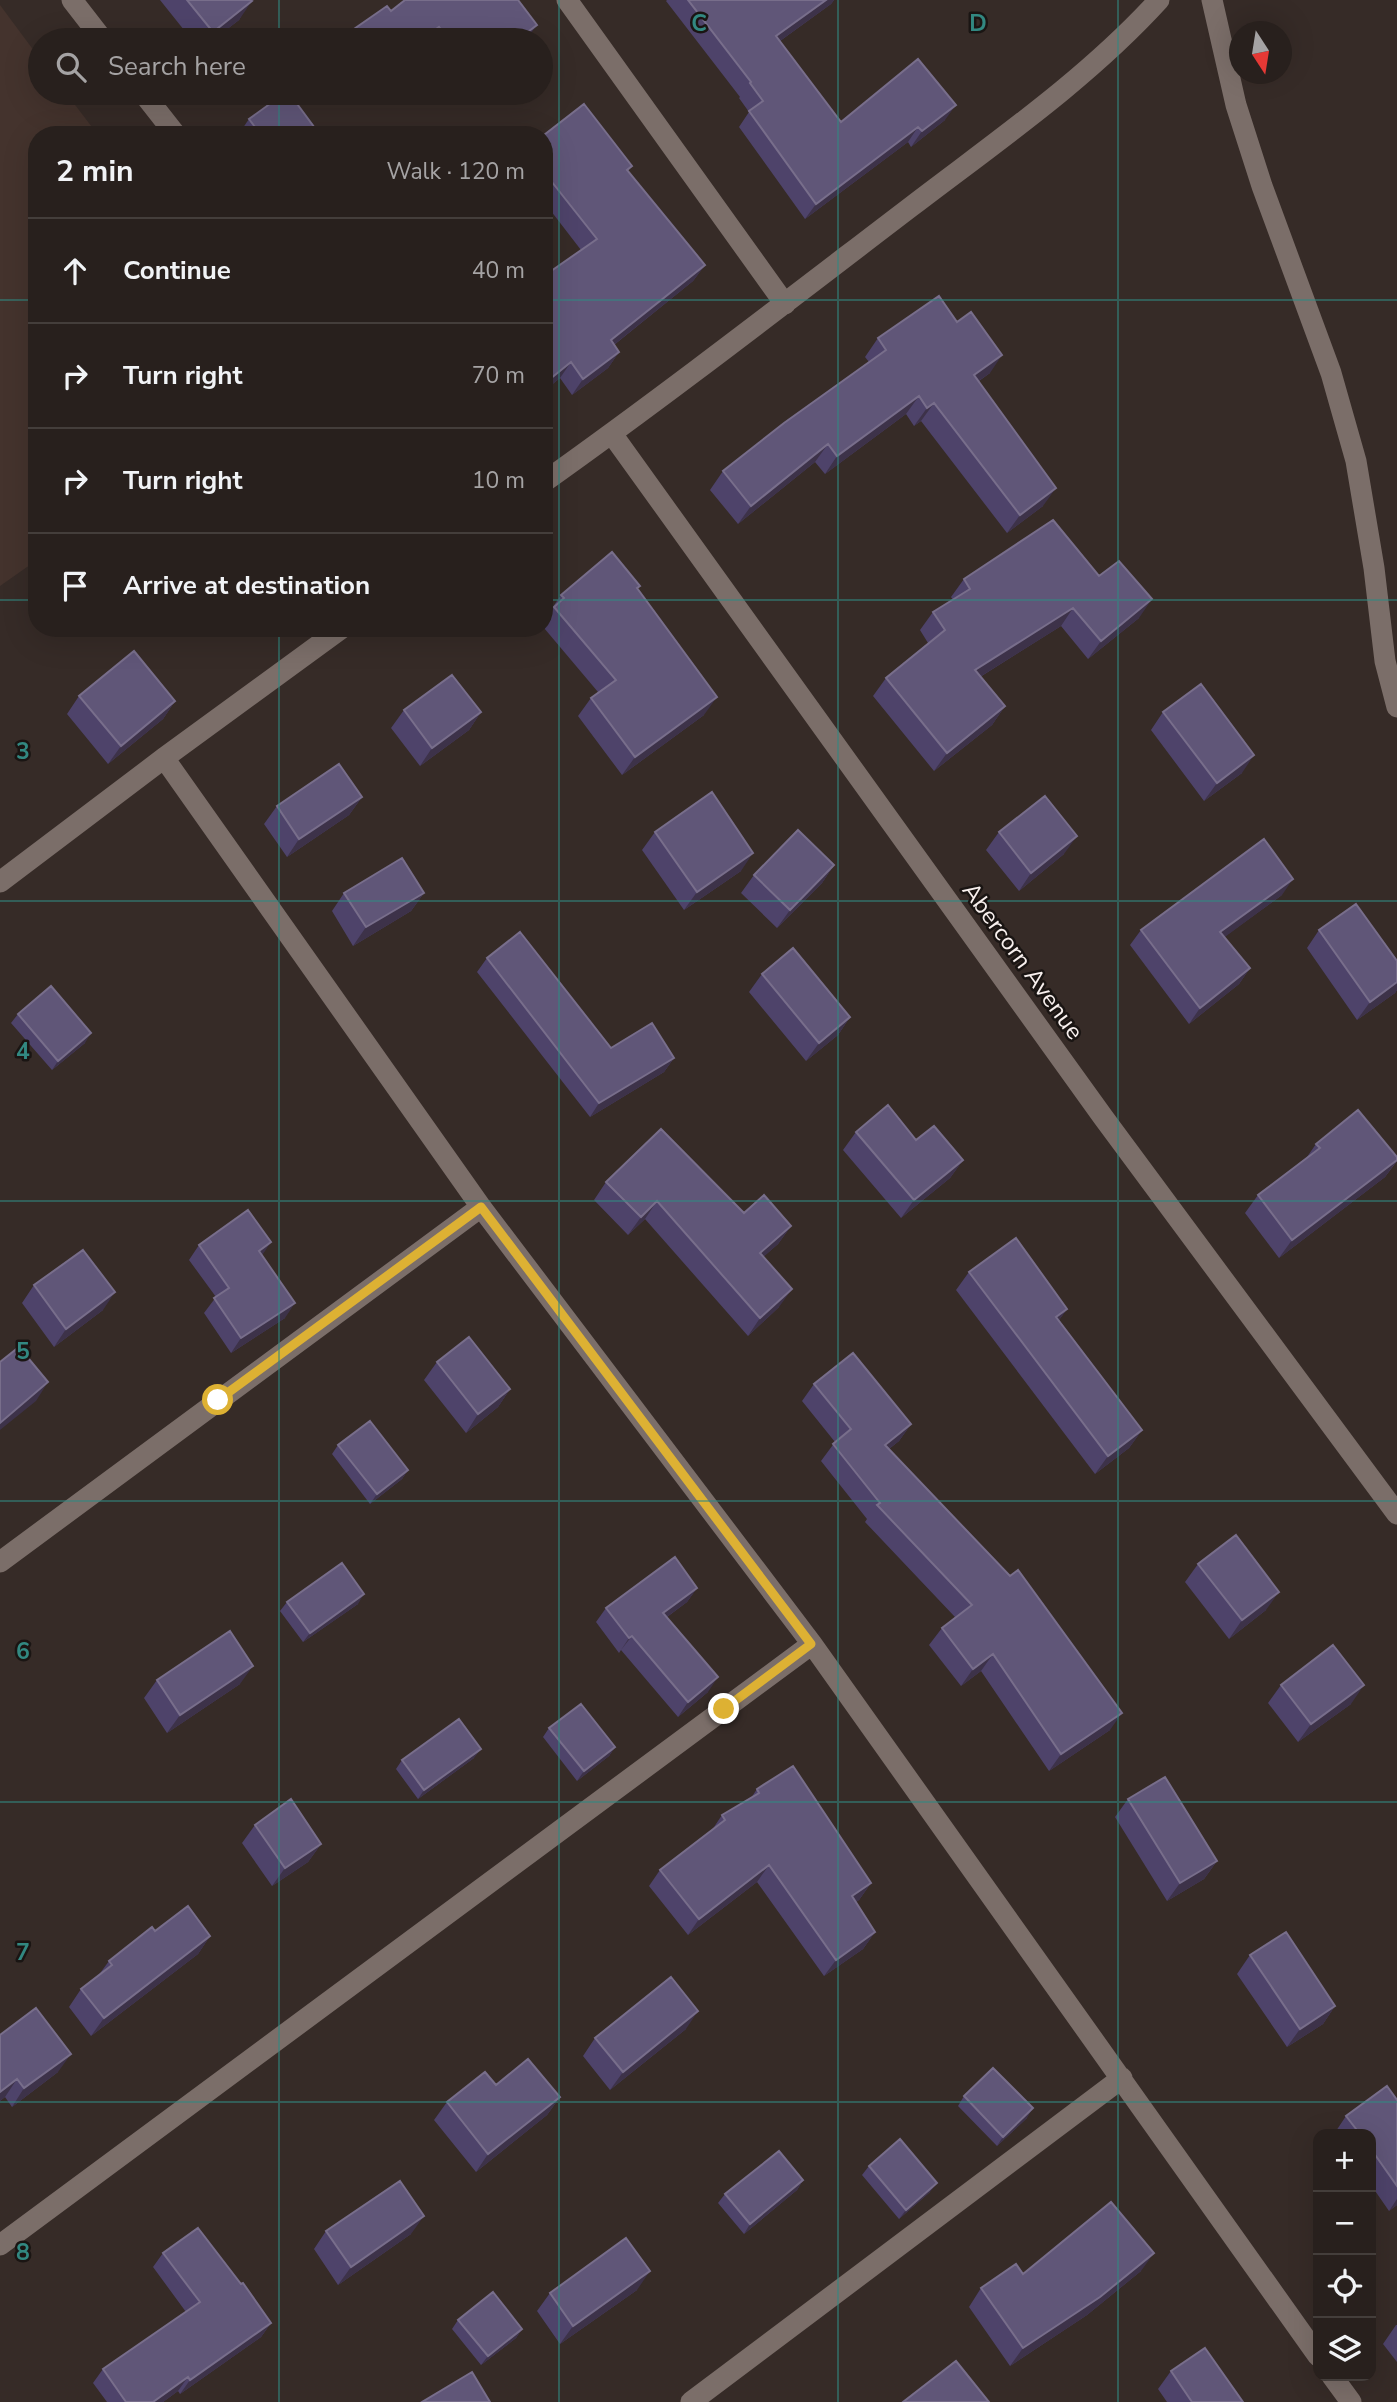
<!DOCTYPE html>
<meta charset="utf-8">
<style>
body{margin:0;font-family:"Nunito Sans",sans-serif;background:#302826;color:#f1f3f6}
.controls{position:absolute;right:21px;bottom:21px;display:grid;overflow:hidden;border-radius:14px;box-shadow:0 7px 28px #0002}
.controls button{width:63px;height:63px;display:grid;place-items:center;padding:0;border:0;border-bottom:2px solid #443e3b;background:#28201d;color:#f1f3f6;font:35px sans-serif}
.compass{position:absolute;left:1229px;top:21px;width:63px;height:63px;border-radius:50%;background:#28201d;box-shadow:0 7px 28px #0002;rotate:168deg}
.stop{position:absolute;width:21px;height:21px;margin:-16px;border:5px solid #ddb133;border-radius:50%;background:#fff}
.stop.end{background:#ddb133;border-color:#fff;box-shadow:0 2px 7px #0008}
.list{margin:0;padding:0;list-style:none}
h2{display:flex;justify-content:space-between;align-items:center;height:91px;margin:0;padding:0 28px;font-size:30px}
h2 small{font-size:23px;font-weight:400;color:#a5a3a4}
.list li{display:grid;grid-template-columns:46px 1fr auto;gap:21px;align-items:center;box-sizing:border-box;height:105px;padding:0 28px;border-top:2px solid #443e3b}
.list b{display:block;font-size:26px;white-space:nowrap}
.list em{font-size:23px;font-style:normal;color:#a5a3a4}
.icon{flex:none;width:38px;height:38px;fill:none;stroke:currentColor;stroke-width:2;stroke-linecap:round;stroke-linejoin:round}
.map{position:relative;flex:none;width:1397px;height:2402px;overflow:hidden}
.search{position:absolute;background:#28201d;box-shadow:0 7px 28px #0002;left:28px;top:28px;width:525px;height:77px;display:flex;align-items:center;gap:18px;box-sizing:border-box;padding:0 24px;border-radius:38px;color:#a5a3a4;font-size:26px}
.panel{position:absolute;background:#28201d;box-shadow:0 7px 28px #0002;left:28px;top:126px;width:525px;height:511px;border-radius:28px}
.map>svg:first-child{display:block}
</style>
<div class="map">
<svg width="1397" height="2402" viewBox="0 0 1397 2402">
<rect width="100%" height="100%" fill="#362b27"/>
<!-- built -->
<path fill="#44332d" d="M0,5L40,59V93H66L98,135H37V560L0,586Z"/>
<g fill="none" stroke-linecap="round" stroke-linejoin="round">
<!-- minor -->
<path stroke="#7b6e69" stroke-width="21" d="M72,0L103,40
M567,0L785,304
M1212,0L1236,105L1262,186L1331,373L1356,461L1374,568L1385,661L1397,707
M143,93L176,135
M612,434L1103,1117L1397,1514
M544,482C669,393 790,299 912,206C997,141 1087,79 1159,0
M164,758L481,1207L812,1644L1318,2356
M0,882L164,758L342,628
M0,1562L481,1207
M0,2245L812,1644
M1332,2376L1351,2402
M691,2402L1122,2078"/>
</g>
<!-- wall -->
<path fill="#4e436a" d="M160,0H250L239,20L213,40H192Z
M667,0H834L831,4L780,41L841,122L945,120L911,147L908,142L805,219L739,127L749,112L739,98L740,97L666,1Z
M391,11L526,40H346L354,29Z
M249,119L320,135H238Z
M544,135L632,166L628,171L705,265L693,281L614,345L619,352L608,368L572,395L560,378L544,391V276L581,250L544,202Z
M878,338L990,373L979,381L1043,506L1007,533L921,421L914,426L906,414L825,474L815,462L738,524L710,490L723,471L869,362L865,357Z
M1099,576L1139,618L1088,659L1061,626L980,677L1005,706L992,725L934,771L873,696L886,678L928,643L920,630L933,612L953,600L951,597L964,579Z
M640,586L637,589L704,715L622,775L578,716L591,698L598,692L544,628V620L561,595Z
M79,696L175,701L163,719L108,764L67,714Z
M404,710L481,712L469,730L420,766L391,728Z
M1163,712L1242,773L1204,801L1151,730Z
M362,797L349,815L287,857L264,824L277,806Z
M655,832L741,871L684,910L642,850Z
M999,832L1064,854L1019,891L986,850Z
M834,865L822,883L777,928L741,893L754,875Z
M344,893H424L411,911L353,946L332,911Z
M1282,895L1224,937L1250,968L1239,984L1189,1024L1130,945L1141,930Z
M1319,930L1397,961V990L1395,993L1357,1020L1307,948Z
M487,958L611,1048L674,1058L664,1072L590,1117L477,972Z
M762,974L850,1017L838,1035L806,1061L749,992Z
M18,1014L85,1043L52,1070L11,1023Z
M856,1132L916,1140L963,1160L950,1178L901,1218L843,1150Z
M1316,1144L1397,1157V1161L1385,1177L1279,1258L1245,1213L1258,1195L1307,1157Z
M606,1182L744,1213L791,1226L778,1244L763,1257L779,1307L748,1336L645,1219L628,1235L594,1200Z
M199,1245L262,1255L285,1318L231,1353L204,1313L216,1297L189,1260Z
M969,1272L1067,1309L1059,1320L1142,1430L1129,1448L1095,1474L956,1290Z
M34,1285L103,1310L54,1347L22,1303Z
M437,1362L510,1389L498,1407L466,1433L424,1380Z
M814,1384L911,1424L899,1441L889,1449L1110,1730L1049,1771L981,1671L961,1686L929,1645L942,1628L955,1617L865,1522L867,1519L821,1461L835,1442L802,1401Z
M338,1445L408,1470L402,1479L370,1504L332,1454Z
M1198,1564L1266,1610L1229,1639L1185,1582Z
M697,1588L687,1602L667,1617L708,1692L678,1717L621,1650L619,1653L596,1622L606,1608Z
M287,1602L358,1604L303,1642L280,1611Z
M157,1680L240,1684L167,1733L144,1698Z
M1281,1685L1351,1704L1298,1742L1268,1703Z
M549,1728L615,1747L609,1756L577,1781L543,1737Z
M474,1758L418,1799L396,1769L402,1760Z
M757,1789L871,1883L859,1900L856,1902L875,1932L863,1949L824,1976L757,1882L688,1935L649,1886L660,1870L712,1830L722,1815L751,1798Z
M1128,1799L1217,1861L1204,1879L1167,1901L1115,1817Z
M255,1825L321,1844L308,1862L272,1886L242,1843Z
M155,1931L210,1936L198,1954L91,2036L69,2007L81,1989L98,1976L109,1961Z
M1250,1955L1335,2006L1323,2024L1287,2047L1237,1974Z
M686,2029L610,2090L583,2056L595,2038Z
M0,2035L58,2072L12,2107L5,2097L0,2101Z
M496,2085L560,2097L547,2115L476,2172L434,2120L447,2102Z
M964,2096L1027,2118L997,2146L958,2106Z
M1397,2100V2205L1389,2211L1371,2185V2134H1334L1346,2116Z
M869,2166L930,2192L899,2219L862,2175Z
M803,2180L797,2190L744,2234L718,2203L725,2194Z
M326,2231L411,2234L338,2285L314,2249Z
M163,2253L271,2323L261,2337L180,2394L178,2391L163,2402H107L93,2383L103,2369L186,2312L153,2267Z
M1141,2271L1087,2315L1010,2366L969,2307L981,2288L1023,2274Z
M637,2290L560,2344L537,2311L550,2293Z
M458,2320L522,2329L516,2338L481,2365L452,2329Z
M1396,2325H1397V2362L1383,2344Z
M1171,2371L1243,2402H1167L1158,2389Z"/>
<!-- shaded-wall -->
<path fill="#3d3249" d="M826,0H834L831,4L766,51L776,36Z
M252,1L239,20L213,40H207L213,32Z
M537,25L526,40H517Z
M439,27L430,40H421Z
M956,105L945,120L911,147L922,131Z
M918,127L908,142L805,219L816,204Z
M705,265L693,281L600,356L611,340Z
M619,352L608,368L572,395L583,379Z
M1002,355L990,373L961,393L974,375Z
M571,362L560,378L544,391V384Z
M919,396L906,414L825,474L837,456Z
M934,403L921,421L914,426L927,408Z
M828,444L815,462L738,524L751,506Z
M1056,488L1043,506L1007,533L1020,515Z
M1152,599L1139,618L1088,659L1101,641Z
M1073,608L1061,626L962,688L975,670Z
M717,697L704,715L622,775L635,757Z
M175,701L163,719L108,764L121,746Z
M1005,706L992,725L934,771L947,753Z
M481,712L469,730L420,766L432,748Z
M1254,755L1242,773L1204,801L1217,783Z
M362,797L349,815L287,857L299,839Z
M1077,836L1064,854L1019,891L1031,873Z
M753,853L741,871L684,910L697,892Z
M834,865L822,883L777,928L790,910Z
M1293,879L1282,895L1210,948L1220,932Z
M424,893L411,911L353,946L366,927Z
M1250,968L1239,984L1189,1024L1200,1008Z
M1397,982V990L1395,993L1357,1020L1370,1002Z
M850,1017L838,1035L806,1061L819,1043Z
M91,1033L85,1043L52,1070L58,1061Z
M674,1058L664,1072L590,1117L599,1103Z
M963,1160L950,1178L901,1218L914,1200Z
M1397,1160L1385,1177L1279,1258L1292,1240Z
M657,1201L645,1219L628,1235L641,1217Z
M791,1226L778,1244L747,1271L760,1253Z
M271,1242L261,1257L259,1251Z
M792,1289L779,1307L748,1336L760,1318Z
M115,1292L103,1310L54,1347L66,1329Z
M295,1303L285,1318L231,1353L241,1338Z
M1067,1309L1054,1327L1056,1317Z
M48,1382L36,1401L0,1430V1423Z
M510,1389L498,1407L466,1433L478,1414Z
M911,1424L899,1441L872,1462L885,1445Z
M1142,1430L1129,1448L1095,1474L1108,1456Z
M408,1470L402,1479L370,1504L377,1494Z
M697,1588L687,1602L653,1627L663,1613Z
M1279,1592L1266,1610L1229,1639L1242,1620Z
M364,1594L358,1604L303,1642L310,1633Z
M632,1636L621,1650L619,1653L629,1638Z
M993,1654L981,1671L961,1686L973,1669Z
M253,1666L240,1684L167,1733L180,1715Z
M718,1677L708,1692L678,1717L688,1702Z
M1364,1685L1351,1704L1298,1742L1311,1724Z
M1122,1713L1110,1730L1049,1771L1061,1754Z
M615,1747L609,1756L577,1781L584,1771Z
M481,1749L474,1758L418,1799L424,1790Z
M321,1844L308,1862L272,1886L285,1868Z
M1217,1861L1204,1879L1167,1901L1180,1883Z
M769,1865L757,1882L688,1935L699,1919Z
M871,1883L859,1900L840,1913L852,1896Z
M875,1932L863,1949L824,1976L836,1960Z
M210,1936L198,1954L91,2036L104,2018Z
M1335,2006L1323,2024L1287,2047L1300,2029Z
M698,2011L686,2029L610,2090L623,2072Z
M71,2054L58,2072L12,2107L24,2088Z
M17,2079L5,2097L0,2101V2092Z
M560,2097L547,2115L476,2172L488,2154Z
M1033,2108L1027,2118L997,2146L1003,2137Z
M803,2180L797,2190L744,2234L750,2224Z
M937,2183L930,2192L899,2219L906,2210Z
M1397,2199V2205L1389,2211Z
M424,2216L411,2234L338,2285L351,2267Z
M1154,2253L1141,2271L1087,2315L1010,2366L1023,2348Z
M650,2271L637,2290L560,2344L573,2326Z
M271,2323L261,2337L180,2394L190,2380Z
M522,2329L516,2338L481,2365L488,2356Z
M188,2377L178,2391L163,2402H153Z"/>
<!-- building -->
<path fill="#605678" stroke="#786e8b" stroke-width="2" d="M187,0H250L252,1L213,32Z
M405,0H518L537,25L517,40H449L439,27L421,40H362L354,29L387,6L391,11Z
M688,0H826L776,36L841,122L918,59L956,105L922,131L918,127L816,204L749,111L763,101L750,83L751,82Z
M285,93H289L320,135H261L249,119Z
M584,104L632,166L627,170L705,265L611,340L619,352L583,379L571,362L544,384V276L597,239L544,172V135Z
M939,296L957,322L971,312L1002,355L974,375L1056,488L1020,515L934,403L927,408L919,396L837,456L828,444L751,506L723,471L784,423L886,350L878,338Z
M1053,520L1099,576L1119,561L1152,599L1101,641L1073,608L975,670L1005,706L947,753L886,678L945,630L933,612L970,589L964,579Z
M612,552L640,586L637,588L717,697L635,757L591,698L616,680L554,607L564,598L561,595Z
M134,651L175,701L121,746L79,696Z
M452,675L481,712L432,748L404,710Z
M1201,684L1254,755L1217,783L1163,712Z
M339,764L362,797L299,839L277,806Z
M712,792L753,853L697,892L655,832Z
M1045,796L1077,836L1031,873L999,832Z
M798,830L834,865L790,910L754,875Z
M1264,839L1293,879L1220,932L1250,968L1200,1008L1141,930Z
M402,858L424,893L366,927L344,893Z
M1356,904L1397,961V982L1370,1002L1319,930Z
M520,932L611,1048L652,1023L674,1058L599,1103L487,958Z
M793,948L850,1017L819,1043L762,974Z
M51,986L91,1033L58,1061L18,1014Z
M888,1105L916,1140L934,1126L963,1160L914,1200L856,1132Z
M1358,1110L1397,1157V1160L1292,1240L1258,1195L1320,1148L1316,1144Z
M661,1129L744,1213L764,1195L791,1226L760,1253L792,1289L760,1318L657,1201L641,1217L606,1182Z
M248,1210L271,1242L259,1251L295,1303L241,1338L214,1298L229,1288L199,1245Z
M1016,1238L1067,1309L1056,1317L1142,1430L1108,1456L969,1272Z
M83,1250L115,1292L66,1329L34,1285Z
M469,1337L510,1389L478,1414L437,1362Z
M19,1347L48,1382L0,1423V1362Z
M853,1353L911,1424L885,1445L1010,1576L1018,1570L1122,1713L1061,1754L993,1654L973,1669L942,1628L972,1605L877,1505L880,1503L833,1444L851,1429L814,1384Z
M370,1421L408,1470L377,1494L338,1445Z
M1236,1535L1279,1592L1242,1620L1198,1564Z
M675,1557L697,1588L663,1613L718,1677L688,1702L632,1636L629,1638L606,1608Z
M342,1563L364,1594L310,1633L287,1602Z
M230,1631L253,1666L180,1715L157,1680Z
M1333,1645L1364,1685L1311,1724L1281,1685Z
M581,1704L615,1747L584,1771L549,1728Z
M459,1719L481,1749L424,1790L402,1760Z
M793,1766L871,1883L852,1896L875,1932L836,1960L769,1865L699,1919L660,1870L725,1820L722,1815L759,1793L757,1789Z
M1165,1777L1217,1861L1180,1883L1128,1799Z
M291,1799L321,1844L285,1868L255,1825Z
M188,1906L210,1936L104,2018L81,1989L112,1965L109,1961L152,1927L155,1931Z
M1286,1932L1335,2006L1300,2029L1250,1955Z
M671,1977L698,2011L623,2072L595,2038Z
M36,2008L71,2054L24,2088L17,2079L0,2092V2035Z
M528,2059L560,2097L488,2154L447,2102L485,2072L496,2085Z
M993,2068L1033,2108L1003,2137L964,2096Z
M1387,2086L1397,2100V2186L1371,2149V2134H1360L1346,2116Z
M900,2139L937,2183L906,2210L869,2166Z
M779,2151L803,2180L750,2224L725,2194Z
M400,2181L424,2216L351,2267L326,2231Z
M1111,2202L1154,2253L1100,2297L1023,2348L981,2288L1016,2264L1023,2274Z
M198,2228L241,2284L243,2283L271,2323L190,2380L188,2377L153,2402H126L103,2369L200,2302L163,2253Z
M626,2238L650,2271L573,2326L550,2293Z
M493,2292L522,2329L488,2356L458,2320Z
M1205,2348L1243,2402H1192L1171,2371Z
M956,2361L989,2402H903Z
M472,2372L490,2402H422Z"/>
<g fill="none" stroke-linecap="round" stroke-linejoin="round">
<!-- route -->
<path stroke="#ddb133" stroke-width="9" d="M218,1400L481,1207L811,1644L724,1709"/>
</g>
<!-- grid -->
<path fill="none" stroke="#328881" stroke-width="2" stroke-opacity="0.55" d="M279,0V40M559,0V2402M838,0V2402M1118,0V2402M279,93V135M0,300H37M544,300H1397M0,600H37M544,600H1397M279,628V2402M0,901H1397M0,1201H1397M0,1501H1397M0,1802H1397M0,2102H1397"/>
<g text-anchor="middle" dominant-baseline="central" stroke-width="5" stroke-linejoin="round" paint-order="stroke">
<!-- street labels -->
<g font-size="24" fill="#f8f0ee" stroke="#1a1513">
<text transform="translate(1023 961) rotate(54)">Abercorn Avenue</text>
</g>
</g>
<g font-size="23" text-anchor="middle" font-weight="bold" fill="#328881" stroke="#1a1513" stroke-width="5" stroke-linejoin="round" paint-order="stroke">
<text x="699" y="31">C</text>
<text x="978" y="31">D</text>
<text x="23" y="759">3</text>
<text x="23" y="1059">4</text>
<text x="23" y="1359">5</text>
<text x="23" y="1659">6</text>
<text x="23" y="1960">7</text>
<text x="23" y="2260">8</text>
</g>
</svg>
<div class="controls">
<button>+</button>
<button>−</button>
<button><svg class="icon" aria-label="locate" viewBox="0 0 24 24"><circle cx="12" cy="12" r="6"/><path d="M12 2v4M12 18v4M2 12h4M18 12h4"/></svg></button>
<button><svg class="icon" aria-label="layers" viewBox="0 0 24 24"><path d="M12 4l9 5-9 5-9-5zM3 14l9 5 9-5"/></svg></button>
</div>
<svg class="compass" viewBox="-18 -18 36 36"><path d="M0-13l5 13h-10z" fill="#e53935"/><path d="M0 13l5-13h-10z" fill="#a5a3a4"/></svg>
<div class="stop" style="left:218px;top:1400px"></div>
<div class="stop end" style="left:724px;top:1709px"></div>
<div class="search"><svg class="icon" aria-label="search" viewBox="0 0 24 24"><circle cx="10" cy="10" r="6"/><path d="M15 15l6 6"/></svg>Search here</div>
<section class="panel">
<h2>2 min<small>Walk · 120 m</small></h2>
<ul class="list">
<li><svg class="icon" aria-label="ahead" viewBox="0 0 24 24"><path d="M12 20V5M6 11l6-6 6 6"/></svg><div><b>Continue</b></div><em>40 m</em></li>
<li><svg class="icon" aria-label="right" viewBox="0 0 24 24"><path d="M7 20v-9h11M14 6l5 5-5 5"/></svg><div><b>Turn right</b></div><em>70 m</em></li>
<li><svg class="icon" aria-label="right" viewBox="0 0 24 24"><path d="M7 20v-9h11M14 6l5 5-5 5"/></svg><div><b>Turn right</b></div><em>10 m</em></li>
<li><svg class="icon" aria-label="arrive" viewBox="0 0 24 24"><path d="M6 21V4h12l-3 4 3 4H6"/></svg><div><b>Arrive at destination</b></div></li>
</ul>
</section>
</div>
